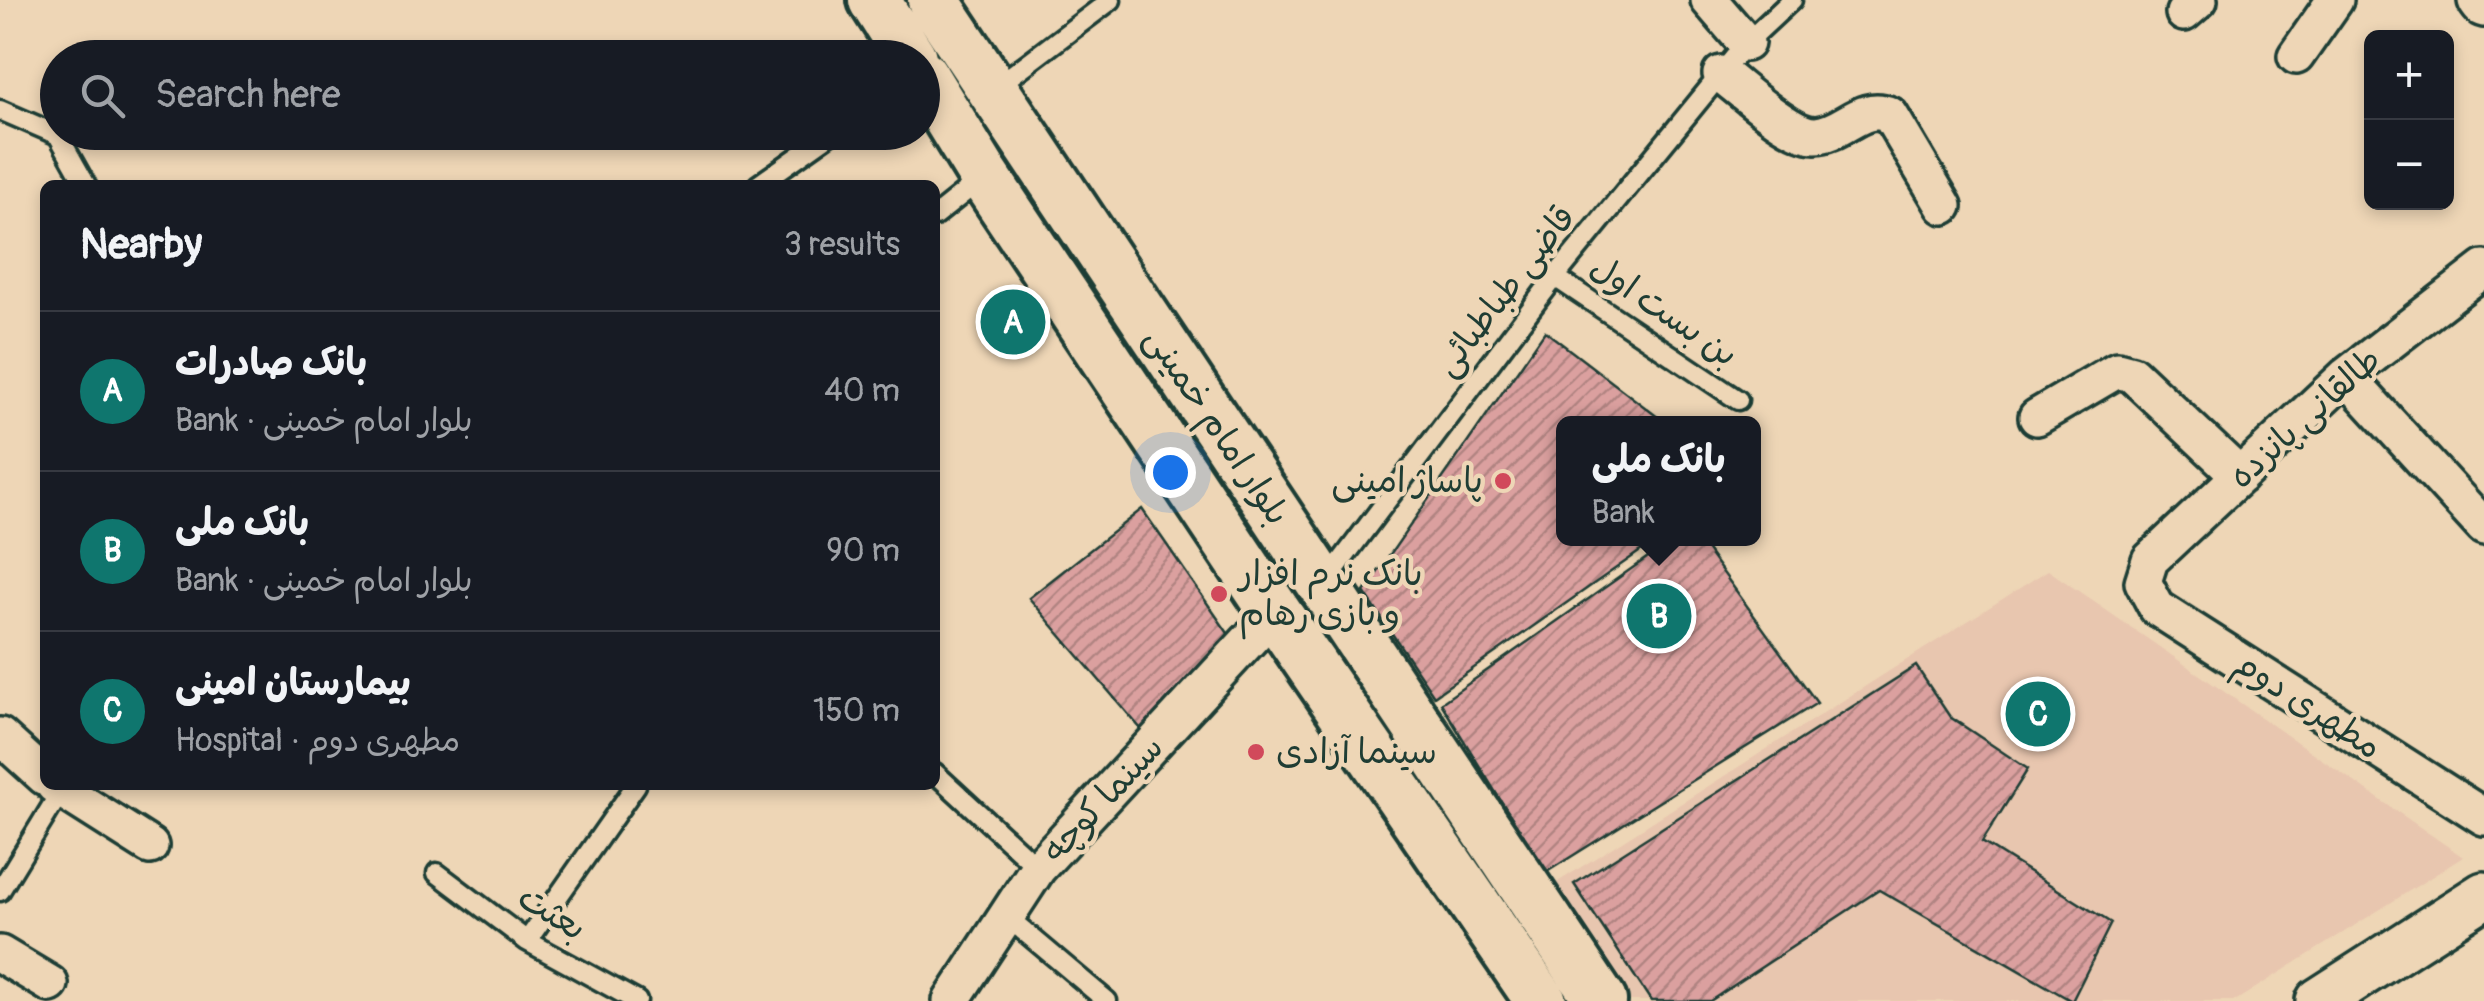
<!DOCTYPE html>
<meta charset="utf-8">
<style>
body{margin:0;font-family:Pangolin,"Playpen Sans Arabic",sans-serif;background:#20242c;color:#f1f3f6}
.controls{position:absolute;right:30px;top:30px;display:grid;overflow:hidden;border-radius:15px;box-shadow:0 5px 15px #0003}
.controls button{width:90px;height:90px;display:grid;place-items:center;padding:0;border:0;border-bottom:2px solid #363941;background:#171b24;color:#f1f3f6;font:50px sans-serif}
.you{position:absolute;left:1170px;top:472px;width:35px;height:35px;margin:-25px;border:8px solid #fff;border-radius:50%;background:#1a73e8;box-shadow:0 0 0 15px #1a73e833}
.badge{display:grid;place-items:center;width:65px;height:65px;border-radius:50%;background:#0f766e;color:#fff;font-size:32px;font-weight:700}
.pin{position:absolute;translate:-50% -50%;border:5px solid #fff;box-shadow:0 2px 10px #0006}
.popup{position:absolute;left:1556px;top:416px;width:205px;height:130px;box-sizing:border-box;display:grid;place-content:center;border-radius:15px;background:#171b24;filter:drop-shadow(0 2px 8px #0005);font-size:32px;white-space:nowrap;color:#9ea1a6}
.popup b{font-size:38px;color:#f1f3f6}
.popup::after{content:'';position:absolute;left:50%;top:100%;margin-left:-20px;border:20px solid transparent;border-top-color:#171b24}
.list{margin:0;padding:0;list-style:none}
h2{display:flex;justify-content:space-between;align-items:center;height:130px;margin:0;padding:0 40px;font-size:42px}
h2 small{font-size:32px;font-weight:400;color:#9ea1a6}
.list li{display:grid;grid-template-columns:65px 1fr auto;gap:30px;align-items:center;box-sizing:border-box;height:160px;padding:0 40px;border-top:2px solid #363941}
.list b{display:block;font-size:38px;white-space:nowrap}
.list p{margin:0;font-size:32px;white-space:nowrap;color:#9ea1a6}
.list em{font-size:32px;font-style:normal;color:#9ea1a6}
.icon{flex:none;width:55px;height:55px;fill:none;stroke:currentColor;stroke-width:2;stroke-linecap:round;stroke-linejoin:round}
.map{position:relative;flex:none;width:2484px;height:1001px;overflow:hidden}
.search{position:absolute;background:#171b24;box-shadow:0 5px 15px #0003;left:40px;top:40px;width:900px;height:110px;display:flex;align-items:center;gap:25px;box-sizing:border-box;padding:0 35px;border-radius:55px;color:#9ea1a6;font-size:38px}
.panel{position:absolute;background:#171b24;box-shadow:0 5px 15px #0003;left:40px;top:180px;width:900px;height:610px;border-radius:15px}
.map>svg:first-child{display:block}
</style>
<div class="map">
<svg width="2484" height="1001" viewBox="0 0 2484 1001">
<defs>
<pattern id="building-hatch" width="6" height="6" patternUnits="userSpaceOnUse" patternTransform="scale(2.5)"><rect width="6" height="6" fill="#dba09f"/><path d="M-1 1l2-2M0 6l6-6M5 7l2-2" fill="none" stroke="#b18482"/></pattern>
</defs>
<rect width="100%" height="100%" fill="#eed6b6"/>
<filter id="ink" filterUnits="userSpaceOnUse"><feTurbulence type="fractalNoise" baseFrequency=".01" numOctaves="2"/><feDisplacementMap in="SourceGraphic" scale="20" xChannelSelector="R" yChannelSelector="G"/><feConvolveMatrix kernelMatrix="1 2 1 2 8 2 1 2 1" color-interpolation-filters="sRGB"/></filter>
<g filter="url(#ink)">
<!-- built -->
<path fill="#e8c6af" d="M2048,570L2463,857L2235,1001H1630L1553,885Z"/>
<!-- building -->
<path fill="url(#building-hatch)" stroke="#1f3d34" stroke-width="2.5" d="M1545,331L1667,424H1564V538H1659L1434,696L1364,592Z
M1142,509L1232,639L1147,736L1029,598Z
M1675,538H1698L1817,703L1545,873L1441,703Z
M1916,666L1950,717L2028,769L1982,842L2111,923L2072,1001L1879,890L1710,1001H1651L1574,884Z"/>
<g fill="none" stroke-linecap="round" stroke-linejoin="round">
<defs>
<path id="service" d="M996,87L1111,0
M0,110L58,135L86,185
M758,185L833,132
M935,216L980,180
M1555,277L1738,400
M1327,580L1555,277L1746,43L1792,0
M935,773L1038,868
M437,873L527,941L637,1001
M0,891L61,791L68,788
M1006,916L1107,1001
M527,941L636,785"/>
<path id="minor" d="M1709,0L1746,43
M2184,13L2199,0
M2296,56L2335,0
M1721,74C1742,90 1790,135 1815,135C1843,135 1861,102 1890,115L1944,206
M2484,269L2346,376L2150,560L2143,582L2157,608L2484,817
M2346,376L2484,527
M2037,417L2117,370L2132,374L2240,476
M0,736L45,777
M54,785L150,846
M0,954L50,984
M951,1001L1038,868L1275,612"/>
<path id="tertiary" d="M2481,0L2484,4
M2319,1001L2484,895"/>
<path id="secondary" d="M874,0L911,58
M933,0L1601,1001
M922,75L984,176L1275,612L1541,1001"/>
</defs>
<!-- service casing -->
<use href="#service" stroke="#1f3d34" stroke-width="25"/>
<!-- minor casing -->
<use href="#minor" stroke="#1f3d34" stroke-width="42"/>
<!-- tertiary casing -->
<use href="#tertiary" stroke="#1f3d34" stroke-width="52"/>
<!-- secondary casing -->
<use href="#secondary" stroke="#1f3d34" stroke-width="58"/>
<!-- service -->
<use href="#service" stroke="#eed6b6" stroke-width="18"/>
<!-- minor -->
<use href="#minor" stroke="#eed6b6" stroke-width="35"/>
<!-- tertiary -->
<use href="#tertiary" stroke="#eed6b6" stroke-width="45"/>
<!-- secondary -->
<use href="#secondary" stroke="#eed6b6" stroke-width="50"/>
</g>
</g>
<!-- markers -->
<g fill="#d1495b" stroke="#eed6b6" stroke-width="4">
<circle cx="1503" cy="481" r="10"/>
<circle cx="1219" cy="594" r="10"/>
<circle cx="1256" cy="752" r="10"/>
</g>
<g text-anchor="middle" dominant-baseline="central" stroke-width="9" stroke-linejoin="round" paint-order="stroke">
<!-- street labels -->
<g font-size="35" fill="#1f3d34" stroke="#eed6b6">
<text transform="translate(1505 291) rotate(-52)">قاضی طباطبائی</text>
<text transform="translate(1664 311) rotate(34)">بن بست اول</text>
<text transform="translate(2305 418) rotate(-42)">طالقانی پانزده</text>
<text transform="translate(1217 426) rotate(56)">بلوار امام خمینی</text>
<text transform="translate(2308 705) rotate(33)">مطهری دوم</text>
<text transform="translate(1103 799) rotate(-47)">سینما کوچه</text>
<text transform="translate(552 913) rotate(32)">بعثت</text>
</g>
<!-- poi labels -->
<g font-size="35" fill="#1f3d34" stroke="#eed6b6" text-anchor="start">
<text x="1483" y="481" text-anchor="end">پاساژ امینی</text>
<text x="1239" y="574">بانک نرم افزار<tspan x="1239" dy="40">و بازی رهام</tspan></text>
<text x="1276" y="752">سینما آزادی</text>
</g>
</g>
</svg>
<div class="controls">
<button>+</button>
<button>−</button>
</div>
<div class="you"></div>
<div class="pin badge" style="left:1013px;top:322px">A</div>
<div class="pin badge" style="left:1659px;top:616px">B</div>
<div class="popup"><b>بانک ملی</b>Bank</div>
<div class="pin badge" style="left:2038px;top:714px">C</div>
<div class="search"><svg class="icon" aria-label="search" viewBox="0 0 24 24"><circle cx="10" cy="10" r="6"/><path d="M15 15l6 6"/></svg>Search here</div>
<section class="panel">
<h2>Nearby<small>3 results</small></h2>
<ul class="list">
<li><span class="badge">A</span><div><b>بانک صادرات</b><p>Bank · بلوار امام خمینی</p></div><em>40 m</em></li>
<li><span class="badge">B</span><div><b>بانک ملی</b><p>Bank · بلوار امام خمینی</p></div><em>90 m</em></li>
<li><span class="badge">C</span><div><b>بیمارستان امینی</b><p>Hospital · مطهری دوم</p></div><em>150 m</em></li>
</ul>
</section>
</div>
